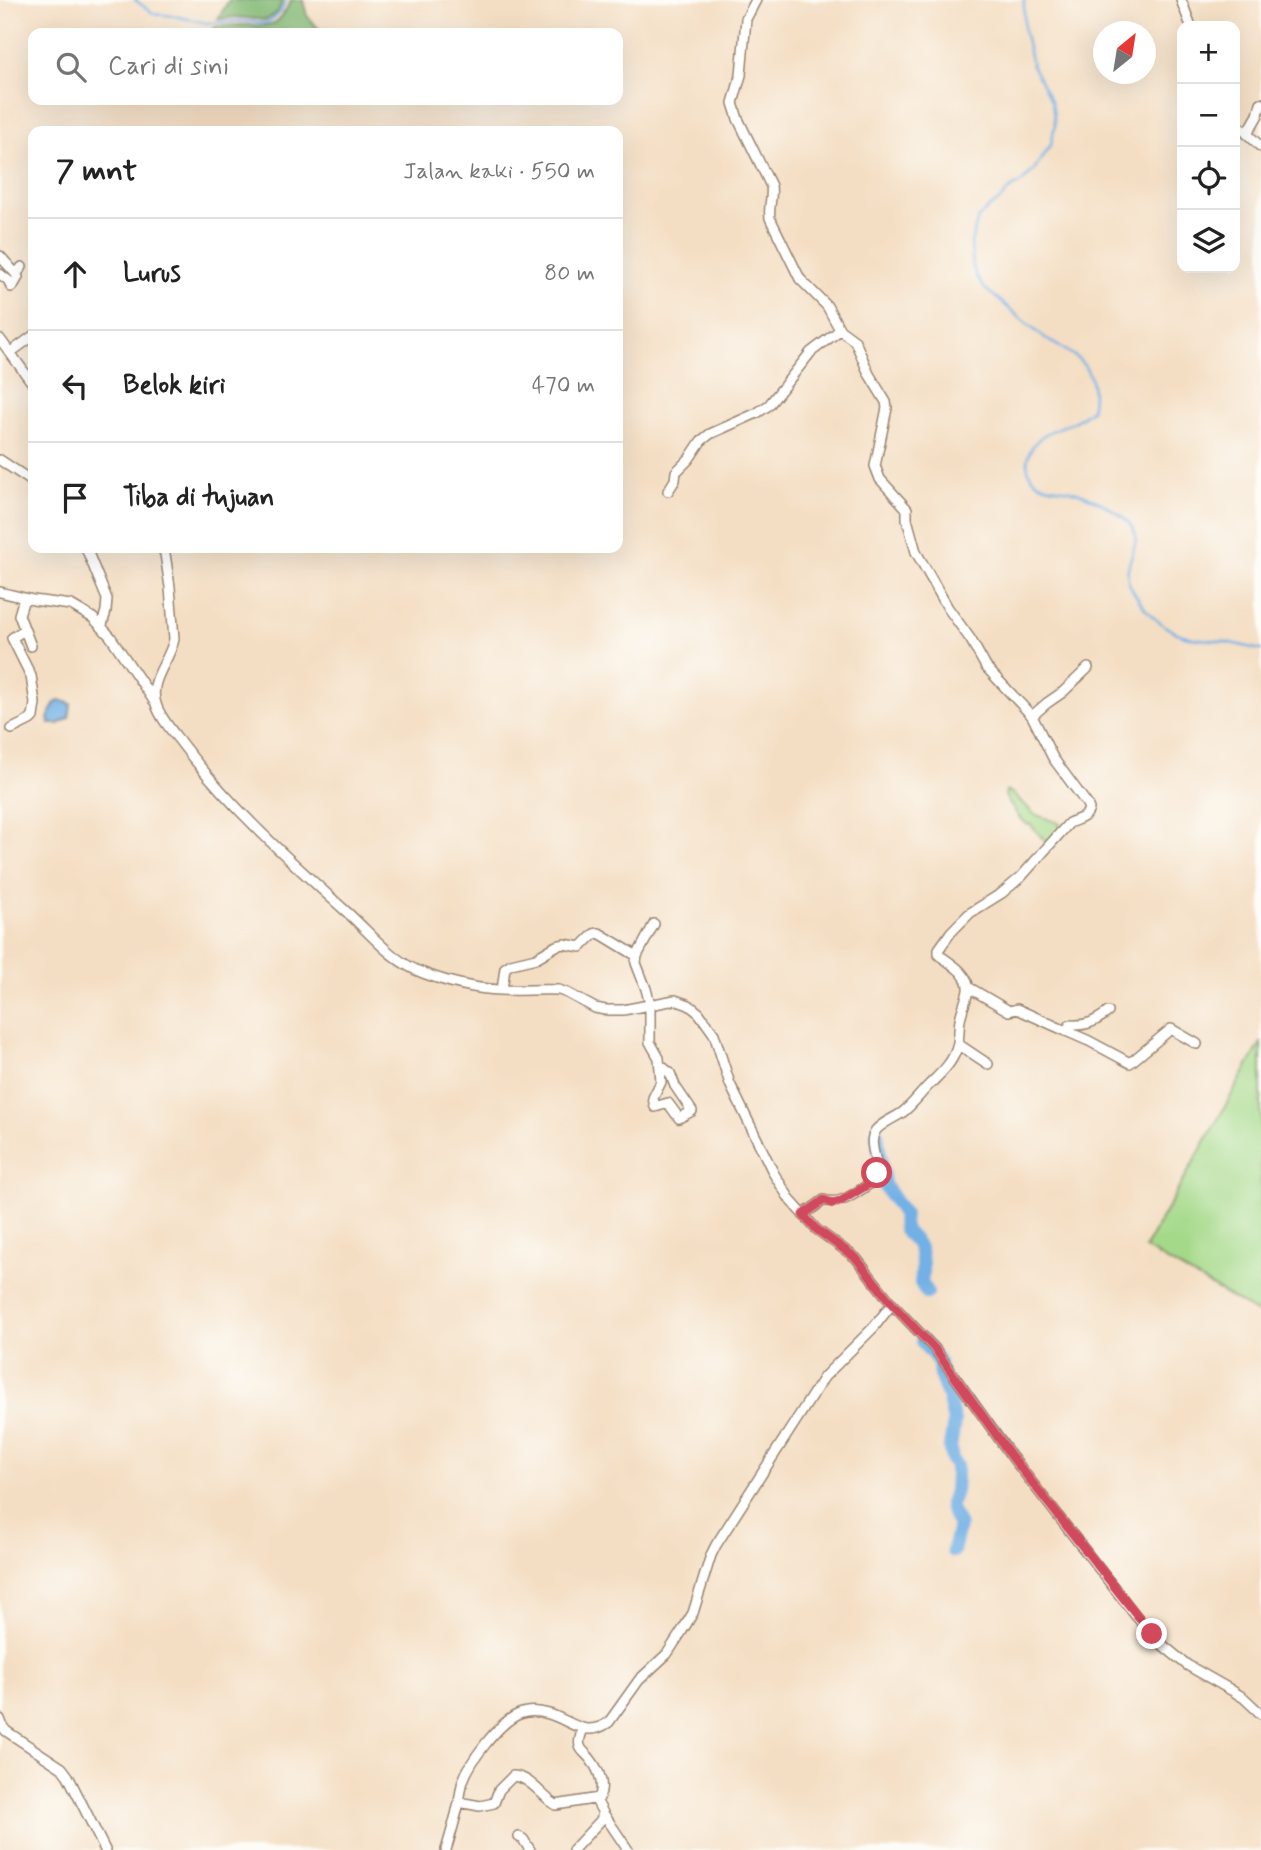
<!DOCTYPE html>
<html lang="id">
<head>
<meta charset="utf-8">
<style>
  :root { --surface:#fff; --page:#f2f2f2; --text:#222; --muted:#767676; --line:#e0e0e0 }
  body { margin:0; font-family:Mynerve,sans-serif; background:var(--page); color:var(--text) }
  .controls { position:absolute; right:21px; top:21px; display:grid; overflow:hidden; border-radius:14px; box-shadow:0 7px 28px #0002 }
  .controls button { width:63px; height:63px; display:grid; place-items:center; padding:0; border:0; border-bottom:2px solid var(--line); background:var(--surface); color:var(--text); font:35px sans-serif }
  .compass { position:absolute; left:1093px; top:21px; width:63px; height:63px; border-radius:50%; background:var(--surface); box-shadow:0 7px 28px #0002; rotate:30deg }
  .stop { position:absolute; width:21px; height:21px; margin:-16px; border:5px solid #d1495b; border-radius:50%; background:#fff }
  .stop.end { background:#d1495b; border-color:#fff; box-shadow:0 2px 7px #0008 }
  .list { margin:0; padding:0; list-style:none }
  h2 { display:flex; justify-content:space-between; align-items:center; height:91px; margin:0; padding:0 28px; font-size:30px }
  h2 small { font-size:23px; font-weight:400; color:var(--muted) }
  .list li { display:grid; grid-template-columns:46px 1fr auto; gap:21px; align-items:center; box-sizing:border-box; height:112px; padding:0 28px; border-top:2px solid var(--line) }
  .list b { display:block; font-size:26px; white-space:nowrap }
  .list em { font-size:23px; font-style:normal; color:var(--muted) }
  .icon { flex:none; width:38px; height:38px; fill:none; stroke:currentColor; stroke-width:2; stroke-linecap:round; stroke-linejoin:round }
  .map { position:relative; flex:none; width:1261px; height:1850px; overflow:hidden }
  .search { position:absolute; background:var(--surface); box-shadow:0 7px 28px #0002; left:28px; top:28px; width:595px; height:77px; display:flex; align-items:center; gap:18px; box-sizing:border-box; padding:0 24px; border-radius:14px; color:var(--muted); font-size:26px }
  .panel { position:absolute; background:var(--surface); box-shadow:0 7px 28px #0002; left:28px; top:126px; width:595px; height:427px; border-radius:14px }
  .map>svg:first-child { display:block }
  .green { fill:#a4d989; stroke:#708254; stroke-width:2 }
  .forest { fill:#83b975; stroke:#5f724a; stroke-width:2 }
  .water { fill:#72b0e5; stroke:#566d82; stroke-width:2 }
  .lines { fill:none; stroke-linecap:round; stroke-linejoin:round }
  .stream { stroke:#72b0e5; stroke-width:2.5 }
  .river { stroke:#72b0e5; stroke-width:14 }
  .minor-casing { stroke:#988470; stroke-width:12 }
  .minor { stroke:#fff; stroke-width:9 }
  .route { stroke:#d1495b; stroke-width:9 }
</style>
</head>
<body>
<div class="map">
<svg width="1261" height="1850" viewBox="0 0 1261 1850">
  <rect width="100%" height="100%" fill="#fdfcf7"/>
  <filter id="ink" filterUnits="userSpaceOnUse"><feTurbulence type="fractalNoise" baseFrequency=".0143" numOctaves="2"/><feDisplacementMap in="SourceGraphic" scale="14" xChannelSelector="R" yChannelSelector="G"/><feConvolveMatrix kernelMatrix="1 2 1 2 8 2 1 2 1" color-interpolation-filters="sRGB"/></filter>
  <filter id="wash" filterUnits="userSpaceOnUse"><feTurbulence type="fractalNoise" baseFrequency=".00686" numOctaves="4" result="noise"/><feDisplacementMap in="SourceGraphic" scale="28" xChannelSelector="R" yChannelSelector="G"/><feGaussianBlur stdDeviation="1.57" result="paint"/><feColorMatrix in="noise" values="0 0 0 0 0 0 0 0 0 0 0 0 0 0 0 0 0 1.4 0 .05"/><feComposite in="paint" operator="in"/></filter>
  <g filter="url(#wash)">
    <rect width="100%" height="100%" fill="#f4dec3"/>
    <path class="green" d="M 1006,791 L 1012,793 L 1034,814 L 1059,823 L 1062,830 L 1047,843 L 1030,824 L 1028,825 L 1019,817 L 1005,796 Z
      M 1261,1043 L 1261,1315 L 1145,1248 Z"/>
    <path class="forest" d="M 229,0 L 283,0 L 278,12 L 266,20 L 237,17 L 218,19 Z
      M 291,0 L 303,0 L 307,16 L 321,31 L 321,33 L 211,33 L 215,27 C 224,26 233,25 243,25 C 271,26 278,29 291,0 Z"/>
    <path class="water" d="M 60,700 L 71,704 L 69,718 L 58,724 L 50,724 L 48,719 L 54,704 Z"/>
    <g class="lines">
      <path class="stream" d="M 135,0 L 154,14 L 174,16 L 207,23 L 240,21 L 267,23 L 281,12 L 286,0
        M 1024,0 L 1024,30 L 1032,65 L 1052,103 L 1055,125 L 1051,144 L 1033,171 L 1022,182 L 1010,189 L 1000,200 L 989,208 L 978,218 L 971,243 L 973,268 L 977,278 L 985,289 C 1006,304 1024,323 1045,338 C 1057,346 1073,352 1082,363 C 1093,375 1095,394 1091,410 C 1084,415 1077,421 1069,424 C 1059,428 1048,431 1040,438 C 1028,449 1021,467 1035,480 C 1045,489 1058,487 1070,490 C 1086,494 1120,511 1130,524 C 1143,539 1130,553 1128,569 C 1126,578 1130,587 1135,594 C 1147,615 1168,633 1193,638 C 1201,640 1211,639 1219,641 C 1233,643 1247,647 1261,650"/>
      <path class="river" d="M 877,1134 L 884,1185 L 904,1215 C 901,1234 908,1231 917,1244 C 923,1253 923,1273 921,1283 L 927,1293
        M 922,1341 L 939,1362 L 940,1375 L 948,1395 L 954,1422 L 950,1448 L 952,1460 L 956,1466 L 956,1475 L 955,1491 L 950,1507 L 959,1526 L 953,1551"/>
    </g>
  </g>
  <g filter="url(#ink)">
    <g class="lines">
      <defs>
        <path id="minor" d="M 756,0 L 746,19 L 741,75 L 733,103 L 738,119 L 771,186 C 773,197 768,207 770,218 L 800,279 L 827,306 L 840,330 L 855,341 L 869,374 L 886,402 L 887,408 L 875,466 L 880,479 L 907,509 L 907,519 L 916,552 L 948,608 L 971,640 L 986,667 L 1032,716 L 1053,758 L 1087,804 L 1089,809 C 1086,819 1077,819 1069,823 L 1021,877 L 1002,893 L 970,913 L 951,932 L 939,949 L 939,955 C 950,963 970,974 968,990 C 967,998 963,1007 961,1015 C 958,1026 960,1037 957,1047 C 953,1063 940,1074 929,1085 C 920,1094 913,1104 903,1112 C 895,1118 883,1122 876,1130 C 865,1145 883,1164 874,1181 C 859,1190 841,1207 824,1200 L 803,1215
          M 1181,0 L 1191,26
          M 1235,122 L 1261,147
          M 1247,134 L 1258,115 L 1261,103
          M 0,256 L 16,274 L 22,267
          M 0,274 L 9,281 L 11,287 L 13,286 L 18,277 L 16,274
          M 0,339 L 33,384
          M 11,352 L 33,336
          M 0,460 L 33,482
          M 668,491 L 675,480 L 676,472 L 689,459 L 701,441 L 710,434 L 757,413 L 769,405 L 811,352 L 840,330
          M 86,548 L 107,599 L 106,611 L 102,625
          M 162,548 L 165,554 L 170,587 L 174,639 C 170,661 148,680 156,704 C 160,718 173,732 182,744 C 230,807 290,861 349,914 C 372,935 393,962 423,973 C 447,982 475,989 501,990 C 520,991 540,989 559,990 L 567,993 L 595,1008 L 605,1010 L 623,1010 L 675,1000 L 689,1005 L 699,1013 L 714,1034 L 730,1084 L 774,1174 L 791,1201 L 816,1229 L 856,1258 L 892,1304 L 935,1349 L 1012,1457 L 1136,1616 L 1159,1642 L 1187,1665 L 1231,1690 L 1244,1698 L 1261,1714
          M 0,592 L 33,600 L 71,605 L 93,618 L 110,636 L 154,701
          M 24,598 L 19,615 L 31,646
          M 1032,716 L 1047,703 L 1063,692 L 1088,668
          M 12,729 L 30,720 L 33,717 L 35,703 L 31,676 L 12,638 L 24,630
          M 654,924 L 637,956 L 636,963 L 646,989 L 650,1004 L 650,1042 L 659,1058 L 661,1082 L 653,1098 L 655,1107 L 668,1103 L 679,1118 L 692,1111 L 675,1086 L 670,1073 L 660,1065
          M 968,987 L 1009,1011 L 1017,1009 L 1066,1031
          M 502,990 L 505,968 L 511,964 L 536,958 L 556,946 L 564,944 L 581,947 L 594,934 L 599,933 L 604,936 L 637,956
          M 1108,1012 C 1095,1022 1086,1026 1070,1025 L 1066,1031 L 1089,1041 L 1130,1063 L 1171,1029 L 1197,1044
          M 958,1044 L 988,1064
          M 0,1719 L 3,1727 L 6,1731 L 62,1768 L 68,1776 L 105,1850
          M 459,1802 L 480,1806 L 494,1803 L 499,1790 L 513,1776 C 531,1777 541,1796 556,1805 L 599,1798 C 605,1785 599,1770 591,1760 C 588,1755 581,1751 580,1746 C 578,1741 581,1734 583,1729
          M 603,1813 L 628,1850
          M 519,1837 L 523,1839 L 530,1850
          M 446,1850 C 451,1834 455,1819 459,1803 C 460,1796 461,1788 463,1781 C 470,1761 498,1724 517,1715 C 527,1710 539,1711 549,1714 C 572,1721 585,1739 609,1722 L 639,1680 L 667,1654 L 682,1631 L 693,1613 L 711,1555 L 716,1545 L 824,1377 L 874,1327 L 892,1304
          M 573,1850 L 601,1820 L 603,1813 L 596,1800"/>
      </defs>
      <use href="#minor" class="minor-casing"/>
      <use href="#minor" class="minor"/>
    </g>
  </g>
  <g class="lines" filter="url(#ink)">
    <path class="route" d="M 877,1173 L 874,1181 L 841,1201 L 832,1203 L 824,1200 L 803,1215 L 816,1229 L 856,1258 L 892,1304 L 935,1349 L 1012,1457 L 1152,1634"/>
  </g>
</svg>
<div class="controls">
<button>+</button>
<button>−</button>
<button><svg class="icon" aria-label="locate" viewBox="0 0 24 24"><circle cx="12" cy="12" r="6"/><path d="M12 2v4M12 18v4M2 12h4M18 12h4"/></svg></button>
<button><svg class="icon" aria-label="layers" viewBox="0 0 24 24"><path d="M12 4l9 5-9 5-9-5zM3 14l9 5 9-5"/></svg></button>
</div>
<svg class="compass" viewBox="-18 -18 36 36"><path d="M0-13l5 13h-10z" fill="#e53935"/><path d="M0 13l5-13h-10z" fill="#767676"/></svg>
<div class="stop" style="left:877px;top:1173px"></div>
<div class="stop end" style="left:1152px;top:1634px"></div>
<div class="search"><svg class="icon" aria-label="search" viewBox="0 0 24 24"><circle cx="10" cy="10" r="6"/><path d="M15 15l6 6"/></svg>Cari di sini</div>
<section class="panel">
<h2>7 mnt<small>Jalan kaki · 550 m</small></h2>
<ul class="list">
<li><svg class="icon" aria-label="ahead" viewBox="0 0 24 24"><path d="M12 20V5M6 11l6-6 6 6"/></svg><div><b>Lurus</b></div><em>80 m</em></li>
<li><svg class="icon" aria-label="left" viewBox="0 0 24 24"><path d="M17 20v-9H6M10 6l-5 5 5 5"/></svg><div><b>Belok kiri</b></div><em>470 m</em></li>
<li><svg class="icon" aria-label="arrive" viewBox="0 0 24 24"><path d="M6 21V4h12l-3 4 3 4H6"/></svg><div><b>Tiba di tujuan</b></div></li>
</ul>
</section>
</div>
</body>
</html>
